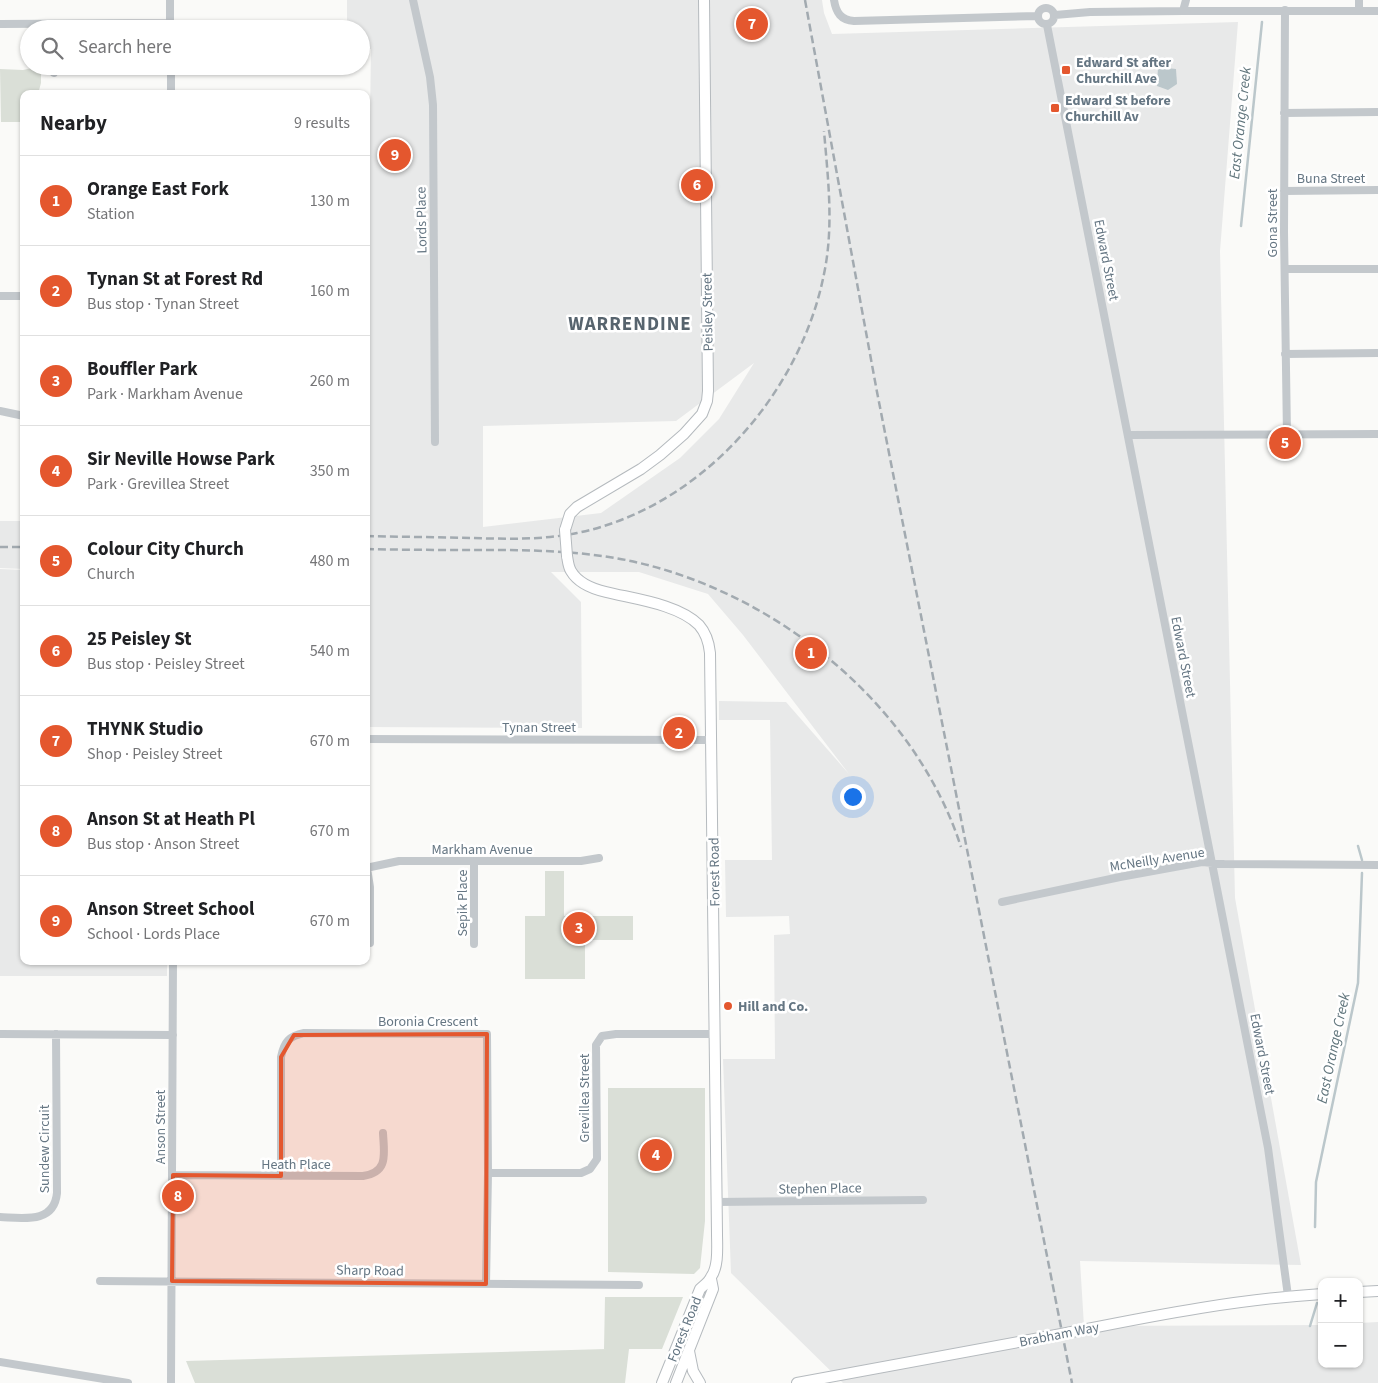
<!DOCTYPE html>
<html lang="en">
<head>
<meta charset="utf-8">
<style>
  :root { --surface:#fff; --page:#f2f2f2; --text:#202124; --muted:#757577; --line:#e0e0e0; --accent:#e4572e }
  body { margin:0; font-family:"Source Sans 3",sans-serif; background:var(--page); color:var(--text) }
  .controls { position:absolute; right:15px; bottom:15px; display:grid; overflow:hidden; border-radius:10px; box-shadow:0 1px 4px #0004 }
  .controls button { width:45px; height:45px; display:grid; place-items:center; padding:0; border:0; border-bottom:1px solid var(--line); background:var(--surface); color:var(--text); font:25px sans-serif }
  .you { position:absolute; left:852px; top:796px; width:18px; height:18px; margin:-12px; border:4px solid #fff; border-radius:50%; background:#1a73e8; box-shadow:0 0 0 8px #1a73e833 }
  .badge { display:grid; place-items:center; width:32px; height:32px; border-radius:50%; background:var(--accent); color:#fff; font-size:16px; font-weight:700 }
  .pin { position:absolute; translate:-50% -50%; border:2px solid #fff; box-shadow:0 1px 5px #0006 }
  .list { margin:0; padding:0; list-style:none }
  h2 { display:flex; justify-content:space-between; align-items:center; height:65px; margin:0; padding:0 20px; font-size:21px }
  h2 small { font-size:16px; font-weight:400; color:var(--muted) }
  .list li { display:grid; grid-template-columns:32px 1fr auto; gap:15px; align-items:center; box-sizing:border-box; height:90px; padding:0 20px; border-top:1px solid var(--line) }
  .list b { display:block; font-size:19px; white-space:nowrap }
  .list p { margin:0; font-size:16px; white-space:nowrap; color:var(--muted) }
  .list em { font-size:16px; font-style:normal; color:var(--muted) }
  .icon { flex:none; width:28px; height:28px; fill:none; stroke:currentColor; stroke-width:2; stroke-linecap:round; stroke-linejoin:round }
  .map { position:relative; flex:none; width:1378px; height:1383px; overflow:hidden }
  .search { position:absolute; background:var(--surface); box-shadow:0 1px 4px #0004; left:20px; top:20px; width:350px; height:55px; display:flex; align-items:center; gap:12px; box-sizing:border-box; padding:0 18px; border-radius:28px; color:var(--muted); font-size:19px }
  .panel { position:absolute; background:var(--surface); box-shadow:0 1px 4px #0004; left:20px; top:90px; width:350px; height:875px; border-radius:10px }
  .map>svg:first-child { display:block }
  .built { fill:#e8e9e9; fill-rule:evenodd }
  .green { fill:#dadfd7 }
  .water { fill:#bbc7cb }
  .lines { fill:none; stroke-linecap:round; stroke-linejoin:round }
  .stream { stroke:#bbc7cb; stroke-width:2.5 }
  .major-casing { stroke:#b5babe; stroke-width:12 }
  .minor { stroke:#c3c8cc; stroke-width:8 }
  .major { stroke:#fff; stroke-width:10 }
  .rail { stroke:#a2aab0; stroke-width:2.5; stroke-dasharray:8 4; stroke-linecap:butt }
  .major-bridge-casing { stroke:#b5babe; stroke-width:12; stroke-linecap:butt }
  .major-bridge { stroke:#fff; stroke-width:10 }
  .marked { fill:#e4572e; fill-opacity:0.2; stroke:#e4572e; stroke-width:4; stroke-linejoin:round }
  .poi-dot { fill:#e4572e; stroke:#fff; stroke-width:2 }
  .labels { text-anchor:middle; stroke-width:5; stroke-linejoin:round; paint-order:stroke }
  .poi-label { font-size:14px; font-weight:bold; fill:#657683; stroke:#fff; text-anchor:start }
  .street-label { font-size:14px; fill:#657683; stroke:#fff }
  .water-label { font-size:15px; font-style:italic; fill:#60757c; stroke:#fff }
  .district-label { font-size:19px; font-weight:bold; letter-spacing:1px; fill:#57646e; stroke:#fff }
</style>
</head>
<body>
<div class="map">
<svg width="1378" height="1383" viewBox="0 0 1378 1383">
  <rect width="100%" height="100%" fill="#fafaf8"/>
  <path class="built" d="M 347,0 L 822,0 L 824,13 L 832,34 L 1238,22 L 1220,251 L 1235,898 L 1301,1265 L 1080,1261 L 1084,1326 L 1322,1325 L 1322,1364 L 1359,1364 L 1359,1323 L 1378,1322 L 1378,1383 L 843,1383 L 731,1273 L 723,1059 L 775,1059 L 774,935 L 790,934 L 789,916 L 726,917 L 725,860 L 772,860 L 770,720 L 719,720 L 719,701 L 786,702 L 849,774 L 743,635 L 708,594 L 639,572 L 551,572 L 581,602 L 582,728 L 366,727 L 366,118 L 370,117 L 371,49 L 361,49 L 361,29 L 347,29 ZM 754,363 L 719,419 L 680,458 L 601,513 L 483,527 L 483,426 L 676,421 Z
    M 0,521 L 24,521 L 24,569 L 0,568 Z
    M 0,569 L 24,570 L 24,961 L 167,961 L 167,976 L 0,976 Z"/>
  <path class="green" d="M 41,66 L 45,66 L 41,70 L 41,83 L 38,94 L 24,94 L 24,122 L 1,122 L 0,69 L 23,70 Z
    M 545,871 L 564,871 L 564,916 L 633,916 L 633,940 L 585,940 L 585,979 L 525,979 L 525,916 L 545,916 Z
    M 608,1088 L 705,1088 L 705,1221 L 700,1268 L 694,1274 L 608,1272 Z
    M 605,1297 L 683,1297 L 662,1349 L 629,1349 L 625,1383 L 195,1383 L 186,1361 L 607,1349 L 604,1349 Z"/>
  <path class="water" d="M 1158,67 L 1176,69 L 1177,84 L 1168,90 L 1157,86 Z"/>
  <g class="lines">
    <path class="stream" d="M 1241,226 L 1262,22
      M 1358,846 L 1362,860
      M 1315,1227 L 1316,1182 L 1358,983 L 1362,873
      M 1310,1326 L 1317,1303"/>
    <defs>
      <path id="major" d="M 565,530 L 570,514 L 577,507 L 641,469 L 660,455 L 684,434 L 702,414 L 707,401 L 708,391 L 704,0
        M 567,556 C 568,561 568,566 571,571 C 578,583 593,589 606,592 C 634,599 678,604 699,625 C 706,633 709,643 710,653 L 717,1233 C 717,1246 719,1266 711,1277 C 709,1282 704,1285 700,1289 L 662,1383
        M 1359,1292 L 1378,1291
        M 1082,1330 C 1162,1314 1241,1299 1322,1294
        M 689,1351 L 693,1371 L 700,1383
        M 676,1383 L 713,1289 L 711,1279
        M 797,1383 L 1056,1335"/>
    </defs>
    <use href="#major" class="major-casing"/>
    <path class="minor" d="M 170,0 L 170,29
      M 413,0 L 430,77 L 433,105 L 435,442
      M 834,0 C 836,13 841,20 854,21 L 1038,16
      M 1359,0 L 1359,10
      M1038 16a8 8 0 1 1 16 0a8 8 0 1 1-16 0Z
      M 1285,10 L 1284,232 L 1287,436
      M 1183,11 L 1186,0
      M 1055,15 L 1090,12 L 1183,11 L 1378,11
      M 0,24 L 170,23
      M 1047,25 L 1268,1148 L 1288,1296
      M 171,66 L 171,94
      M 54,73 L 56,66
      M 1284,113 L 1378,112
      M 1284,191 L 1378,190
      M 1285,269 L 1378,269
      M 0,296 L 24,296
      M 1285,354 L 1378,353
      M 0,411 L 24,416
      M 1128,435 L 1378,434
      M 366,739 L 712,740
      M 474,862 L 474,944
      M 366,868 L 399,861 L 581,861 L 599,858
      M 367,868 L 370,887 L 370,943
      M 1002,902 L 1120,877 L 1202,862 L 1224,864 L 1378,865
      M 0,1034 L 173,1035
      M 488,1173 L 581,1173 L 590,1169 L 597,1159 L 596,1045 L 602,1036 L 616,1034 L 715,1034
      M 173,1175 L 363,1176 C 389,1172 384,1154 383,1133
      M 281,1176 L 281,1057 C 284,1042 289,1036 304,1033 L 487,1034 L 488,1173 L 486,1284
      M 717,1202 L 923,1200
      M 0,1217 C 23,1218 54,1224 57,1193 L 56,1034
      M 100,1281 L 639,1285
      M 0,1362 L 128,1383
      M 171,1383 L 173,961"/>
    <use href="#major" class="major"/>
    <path class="rail" d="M 805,0 L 877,392 L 1072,1383
      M 366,536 C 401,537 437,537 472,538 C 507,539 543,540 577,533 C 700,508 800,395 824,274 C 834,226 828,179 824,131
      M 0,547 L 24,547
      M 366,549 C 406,550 447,550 487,550 C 533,550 580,551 626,560 C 773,590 914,702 961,847"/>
    <defs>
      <path id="major-bridge" d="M 565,530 L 567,556
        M 1056,1335 L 1082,1330"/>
    </defs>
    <use href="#major-bridge" class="major-bridge-casing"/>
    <use href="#major-bridge" class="major-bridge"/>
  </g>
  <path class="marked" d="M 487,1034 L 486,1284 L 172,1281 L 173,1175 L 281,1176 L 281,1057 L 294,1035 Z"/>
  <g class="poi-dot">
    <rect x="1061" y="65" width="10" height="10" rx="2.5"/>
    <rect x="1050" y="103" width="10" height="10" rx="2.5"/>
    <circle cx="728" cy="1006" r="5"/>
  </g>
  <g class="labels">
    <g class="poi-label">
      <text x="1076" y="67">Edward St after<tspan x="1076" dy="16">Churchill Ave</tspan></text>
      <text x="1065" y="105">Edward St before<tspan x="1065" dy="16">Churchill Av</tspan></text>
      <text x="738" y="1011">Hill and Co.</text>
    </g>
    <g class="street-label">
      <text x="1331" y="183">Buna Street</text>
      <text transform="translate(421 220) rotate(-91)" y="5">Lords Place</text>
      <text transform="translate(1272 223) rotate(-90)" y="5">Gona Street</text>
      <text transform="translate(1107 260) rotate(79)" y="5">Edward Street</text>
      <text transform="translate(707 312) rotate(-91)" y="5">Peisley Street</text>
      <text transform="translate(1184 657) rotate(79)" y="5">Edward Street</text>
      <text x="539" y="732">Tynan Street</text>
      <text x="482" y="854">Markham Avenue</text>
      <text transform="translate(1157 859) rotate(-9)" y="5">McNeilly Avenue</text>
      <text transform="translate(714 872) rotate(-91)" y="5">Forest Road</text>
      <text transform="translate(462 903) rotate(-90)" y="5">Sepik Place</text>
      <text x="428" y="1026">Boronia Crescent</text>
      <text transform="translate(1263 1054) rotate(79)" y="5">Edward Street</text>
      <text transform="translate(584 1098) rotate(-90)" y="5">Grevillea Street</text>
      <text transform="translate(160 1127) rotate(-90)" y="5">Anson Street</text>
      <text transform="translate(44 1149) rotate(-90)" y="5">Sundew Circuit</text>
      <text x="296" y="1169">Heath Place</text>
      <text transform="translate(820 1188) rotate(-1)" y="5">Stephen Place</text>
      <text transform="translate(370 1270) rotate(1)" y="5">Sharp Road</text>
      <text transform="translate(684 1329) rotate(-68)" y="5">Forest Road</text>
      <text transform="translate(1059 1334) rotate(-11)" y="5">Brabham Way</text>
    </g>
    <g class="water-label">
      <text transform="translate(1240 123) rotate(-84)" y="5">East Orange Creek</text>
      <text transform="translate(1333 1048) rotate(-78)" y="5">East Orange Creek</text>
    </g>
    <g class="district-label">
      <text x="630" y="330">WARRENDINE</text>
    </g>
  </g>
</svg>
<div class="controls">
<button>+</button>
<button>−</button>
</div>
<div class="you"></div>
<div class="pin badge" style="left:811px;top:653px">1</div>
<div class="pin badge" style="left:679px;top:733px">2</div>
<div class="pin badge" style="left:579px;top:928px">3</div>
<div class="pin badge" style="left:656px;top:1155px">4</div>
<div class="pin badge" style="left:1285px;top:443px">5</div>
<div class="pin badge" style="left:697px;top:185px">6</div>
<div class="pin badge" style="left:752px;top:24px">7</div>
<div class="pin badge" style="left:178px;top:1196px">8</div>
<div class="pin badge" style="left:395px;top:155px">9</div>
<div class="search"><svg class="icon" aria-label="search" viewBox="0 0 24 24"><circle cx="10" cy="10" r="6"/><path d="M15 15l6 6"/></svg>Search here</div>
<section class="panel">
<h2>Nearby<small>9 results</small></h2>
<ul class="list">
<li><span class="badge">1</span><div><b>Orange East Fork</b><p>Station</p></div><em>130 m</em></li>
<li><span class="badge">2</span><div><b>Tynan St at Forest Rd</b><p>Bus stop · Tynan Street</p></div><em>160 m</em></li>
<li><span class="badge">3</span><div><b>Bouffler Park</b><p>Park · Markham Avenue</p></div><em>260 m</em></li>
<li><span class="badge">4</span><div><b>Sir Neville Howse Park</b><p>Park · Grevillea Street</p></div><em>350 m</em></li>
<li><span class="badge">5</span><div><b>Colour City Church</b><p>Church</p></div><em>480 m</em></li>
<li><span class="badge">6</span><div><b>25 Peisley St</b><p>Bus stop · Peisley Street</p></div><em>540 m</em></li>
<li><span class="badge">7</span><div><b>THYNK Studio</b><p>Shop · Peisley Street</p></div><em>670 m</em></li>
<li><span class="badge">8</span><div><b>Anson St at Heath Pl</b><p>Bus stop · Anson Street</p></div><em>670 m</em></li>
<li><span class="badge">9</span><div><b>Anson Street School</b><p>School · Lords Place</p></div><em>670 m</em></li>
</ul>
</section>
</div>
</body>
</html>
